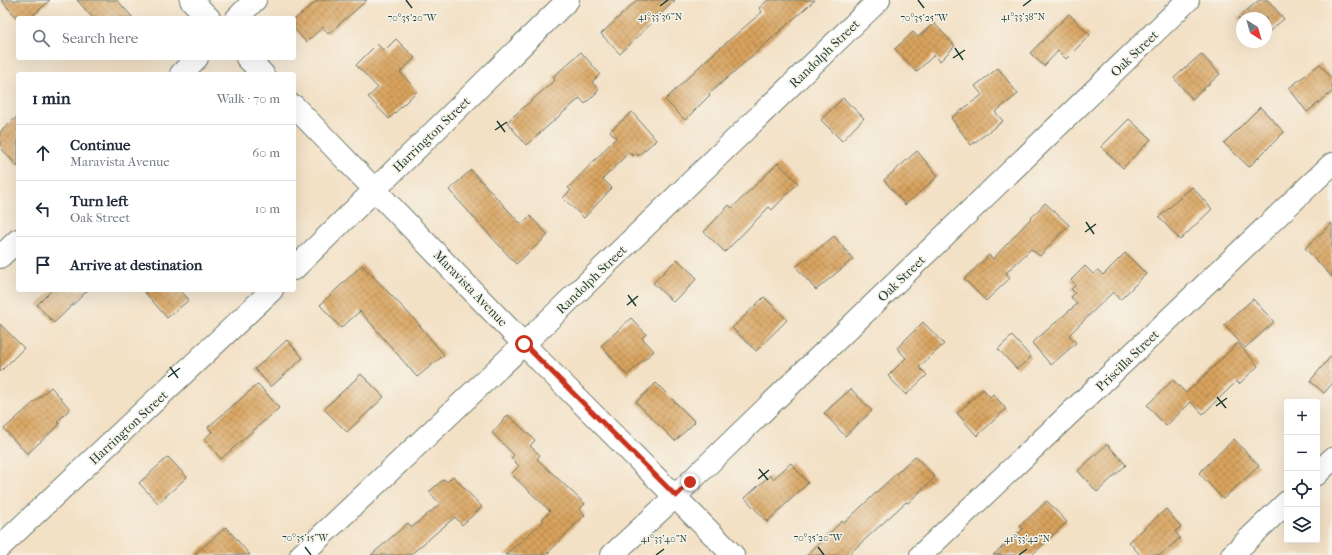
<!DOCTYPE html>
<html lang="en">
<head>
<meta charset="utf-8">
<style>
  :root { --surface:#fff; --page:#f6f6f7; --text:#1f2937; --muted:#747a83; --line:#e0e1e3 }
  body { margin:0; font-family:"IM FELL French Canon",serif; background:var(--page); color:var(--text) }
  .controls { position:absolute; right:12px; bottom:12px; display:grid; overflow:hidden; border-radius:4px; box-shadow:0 4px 16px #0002 }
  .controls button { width:36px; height:36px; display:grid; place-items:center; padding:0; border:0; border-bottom:1px solid var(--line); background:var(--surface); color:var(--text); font:20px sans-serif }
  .compass { position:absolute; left:1236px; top:12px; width:36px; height:36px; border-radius:50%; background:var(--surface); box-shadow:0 4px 16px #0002; rotate:143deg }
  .stop { position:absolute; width:12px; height:12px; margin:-9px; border:3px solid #c8321e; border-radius:50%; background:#fff }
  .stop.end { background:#c8321e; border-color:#fff; box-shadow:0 1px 4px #0008 }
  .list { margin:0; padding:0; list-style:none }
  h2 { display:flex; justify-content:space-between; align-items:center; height:52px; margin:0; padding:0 16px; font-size:17px }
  h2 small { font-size:13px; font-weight:400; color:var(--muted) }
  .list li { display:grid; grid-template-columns:26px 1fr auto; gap:12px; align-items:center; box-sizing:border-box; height:56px; padding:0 16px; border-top:1px solid var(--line) }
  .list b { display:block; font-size:15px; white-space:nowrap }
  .list p { margin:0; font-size:13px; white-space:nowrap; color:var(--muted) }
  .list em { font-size:13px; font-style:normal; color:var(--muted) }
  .icon { flex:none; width:22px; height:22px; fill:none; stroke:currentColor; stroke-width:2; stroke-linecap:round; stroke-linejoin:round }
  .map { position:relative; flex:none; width:1332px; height:555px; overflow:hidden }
  .search { position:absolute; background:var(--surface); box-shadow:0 4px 16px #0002; left:16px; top:16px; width:280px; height:44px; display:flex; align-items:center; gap:10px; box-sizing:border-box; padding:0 14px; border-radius:4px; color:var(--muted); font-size:15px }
  .panel { position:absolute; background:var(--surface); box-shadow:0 4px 16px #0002; left:16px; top:72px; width:280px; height:220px; border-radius:4px }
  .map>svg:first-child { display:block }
  .building { fill:url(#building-cross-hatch) }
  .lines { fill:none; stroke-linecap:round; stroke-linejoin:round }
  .minor-casing { stroke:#697667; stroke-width:24 }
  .tertiary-casing { stroke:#697667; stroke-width:24 }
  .secondary-casing { stroke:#697667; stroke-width:24 }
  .minor { stroke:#fff; stroke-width:22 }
  .tertiary { stroke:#fff; stroke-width:22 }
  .secondary { stroke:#fff; stroke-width:22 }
  .route { stroke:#c8321e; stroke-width:5 }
  .ticks { fill:none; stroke:#1f3d34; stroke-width:1.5 }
  .labels { text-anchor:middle; stroke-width:3; stroke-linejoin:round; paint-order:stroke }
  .street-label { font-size:13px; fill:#1f3d34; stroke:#f7f3e8 }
  .ticks-label { font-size:10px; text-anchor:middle; fill:#1f3d34; stroke:#f7f3e8; stroke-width:3; stroke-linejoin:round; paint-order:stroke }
</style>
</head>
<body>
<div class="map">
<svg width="1332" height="555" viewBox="0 0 1332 555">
  <defs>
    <pattern id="building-cross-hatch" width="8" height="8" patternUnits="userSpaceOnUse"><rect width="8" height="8" fill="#d9a35d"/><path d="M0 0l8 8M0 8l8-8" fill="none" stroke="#af864e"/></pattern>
  </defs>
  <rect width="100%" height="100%" fill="#f7f3e8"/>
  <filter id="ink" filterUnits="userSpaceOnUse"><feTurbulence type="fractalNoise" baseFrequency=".025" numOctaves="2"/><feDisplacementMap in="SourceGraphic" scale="8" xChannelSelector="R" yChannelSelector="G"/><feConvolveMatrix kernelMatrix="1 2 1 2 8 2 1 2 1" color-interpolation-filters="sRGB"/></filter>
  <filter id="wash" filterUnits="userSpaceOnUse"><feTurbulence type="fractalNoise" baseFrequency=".012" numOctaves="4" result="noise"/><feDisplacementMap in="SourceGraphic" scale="16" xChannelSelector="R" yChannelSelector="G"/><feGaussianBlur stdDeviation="0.9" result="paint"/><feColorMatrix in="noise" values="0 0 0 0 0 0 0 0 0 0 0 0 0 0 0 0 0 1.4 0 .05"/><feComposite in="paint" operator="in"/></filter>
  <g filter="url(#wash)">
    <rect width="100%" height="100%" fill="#f3e1c6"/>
    <g id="blocks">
      <path class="building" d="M 1,0 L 50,0 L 30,18 L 17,18 Z
        M 77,0 L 117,0 L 133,18 L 93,18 Z
        M 318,0 L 367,0 L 328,34 L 323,27 L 306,42 L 294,28 L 294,20 Z
        M 637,0 L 675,0 L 620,54 L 601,34 Z
        M 768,0 L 815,0 L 709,94 L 710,95 L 685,120 L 665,100 L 705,61 L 762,12 L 759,8 Z
        M 1259,0 L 1268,0 L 1284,19 L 1266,34 L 1266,18 L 1242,18 L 1242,22 L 1238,18 Z
        M 1069,14 L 1090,35 L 1066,59 L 1058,51 L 1044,66 L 1030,53 Z
        M 934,23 L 955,46 L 940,61 L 934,55 L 916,72 L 895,49 L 913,32 L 918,37 Z
        M 396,39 L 415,58 L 400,72 L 417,91 L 389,119 L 368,97 L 378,88 L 356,65 L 377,44 L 384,51 Z
        M 581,52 L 600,74 L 592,82 L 599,90 L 585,104 L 580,98 L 526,145 L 507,122 L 555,80 L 553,77 Z
        M 1201,54 L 1220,74 L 1192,99 L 1174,78 Z
        M 1320,64 L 1332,79 L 1332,92 L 1307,112 L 1289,88 Z
        M 998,68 L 1018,94 L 995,112 L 1003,121 L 971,145 L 951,118 L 982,95 L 975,86 Z
        M 843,98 L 864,118 L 842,141 L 821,120 Z
        M 1260,107 L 1284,132 L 1249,167 L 1224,143 Z
        M 632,112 L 656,140 L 638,156 L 636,153 L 633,156 L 629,152 L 603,179 L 612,188 L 584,218 L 563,198 L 571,190 L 568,188 L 616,138 L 610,131 Z
        M 18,116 L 18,167 L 0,147 L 0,132 Z
        M 1129,119 L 1151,139 L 1123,168 L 1101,147 Z
        M 917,151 L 938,176 L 905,205 L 884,180 Z
        M 778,163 L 798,183 L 772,210 L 769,207 L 725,252 L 704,232 L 729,205 L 732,208 Z
        M 471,170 L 521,224 L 530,216 L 548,235 L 516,264 L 449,190 Z
        M 1192,187 L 1212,209 L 1180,240 L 1159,217 Z
        M 1045,203 L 1069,225 L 1040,256 L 1031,249 L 1006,273 L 1010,278 L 986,301 L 964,279 L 989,255 L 993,259 Z
        M 1332,223 L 1332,277 L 1305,248 Z
        M 834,236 L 853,259 L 816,290 L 796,267 Z
        M 1125,253 L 1146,274 L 1120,300 L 1113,292 L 1069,335 L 1076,343 L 1051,365 L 1032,343 L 1077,304 L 1071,297 L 1075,293 L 1071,289 L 1076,285 L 1071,280 L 1085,266 L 1093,274 L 1098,270 L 1103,275 Z
        M 677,259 L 697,278 L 681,296 L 680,295 L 673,302 L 653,283 Z
        M 362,265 L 416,321 L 444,355 L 417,377 L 360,311 L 341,328 L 320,305 Z
        M 52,290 L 88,290 L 54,323 L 37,305 Z
        M 143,290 L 180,290 L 189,300 L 167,318 Z
        M 764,297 L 787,320 L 756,351 L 732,328 Z
        M 1253,299 L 1274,322 L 1245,348 L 1224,325 Z
        M 631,318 L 646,334 L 642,338 L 654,351 L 627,375 L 601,346 Z
        M 923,322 L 944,344 L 919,367 L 927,375 L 906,395 L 888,376 L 906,358 L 897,348 Z
        M 0,324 L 24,348 L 0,372 Z
        M 1012,336 L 1031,357 L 1017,369 L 998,349 Z
        M 287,340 L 303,358 L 271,387 L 255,369 Z
        M 1238,343 L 1258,366 L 1239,384 L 1237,381 L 1203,414 L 1191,402 L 1166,426 L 1147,405 L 1173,380 L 1186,393 Z
        M 1332,355 L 1332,384 L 1324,393 L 1310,381 Z
        M 361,374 L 384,397 L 347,432 L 324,409 Z
        M 656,383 L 695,422 L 675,441 L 636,402 Z
        M 258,384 L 279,408 L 221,459 L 204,439 L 212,432 L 208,427 Z
        M 51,387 L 70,409 L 57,422 L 60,424 L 27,454 L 4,429 Z
        M 851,389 L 872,411 L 845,436 L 824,413 Z
        M 983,389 L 990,397 L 993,394 L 1006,409 L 977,436 L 957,413 Z
        M 508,415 L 535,440 L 530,446 L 540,455 L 537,459 L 585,504 L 580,509 L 585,515 L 546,555 L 505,555 L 544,521 L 542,519 L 550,511 L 511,474 L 519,466 L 511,458 L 514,455 L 492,433 Z
        M 1234,439 L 1259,466 L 1223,499 L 1199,473 Z
        M 1107,444 L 1126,465 L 1097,492 L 1078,471 Z
        M 915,456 L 935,477 L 908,503 L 906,502 L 848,555 L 807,555 L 842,521 L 844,523 Z
        M 168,457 L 187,477 L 158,503 L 139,483 Z
        M 791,463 L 808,483 L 767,522 L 745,498 L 770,475 L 773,479 Z
        M 453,476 L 482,507 L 462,525 L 455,517 L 410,555 L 371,555 L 408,523 L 412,527 L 440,504 L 429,492 L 444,479 L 447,482 Z
        M 1047,501 L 1067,522 L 1032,555 L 993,555 L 1023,529 L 1020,526 Z
        M 1166,509 L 1181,527 L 1175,531 L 1180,538 L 1160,555 L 1140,555 L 1129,542 Z
        M 226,527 L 250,555 L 194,555 Z"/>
    </g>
  </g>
  <g filter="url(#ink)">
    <use href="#blocks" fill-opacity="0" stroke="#697667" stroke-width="1"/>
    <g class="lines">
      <defs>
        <path id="minor" d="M 237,18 L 255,0
          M 181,74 L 197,58
          M 0,257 L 18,240
          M 294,269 L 568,0
          M 1317,474 L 1332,459
          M 0,547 L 272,290
          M 301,555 L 524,344
          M 612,555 L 665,506 L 1188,0
          M 921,555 L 1332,164
          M 1232,555 L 1287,502"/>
        <path id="tertiary" d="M 524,344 L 879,0"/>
        <path id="secondary" d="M 191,0 L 209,18
          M 247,58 L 263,74
          M 294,106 L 543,364 L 733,555"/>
      </defs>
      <use href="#minor" class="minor-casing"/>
      <use href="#tertiary" class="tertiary-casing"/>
      <use href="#secondary" class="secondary-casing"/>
      <use href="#minor" class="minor"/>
      <use href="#tertiary" class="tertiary"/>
      <use href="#secondary" class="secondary"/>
    </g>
  </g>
  <g class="lines" filter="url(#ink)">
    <path class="route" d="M 524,344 L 676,496 L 690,482"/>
  </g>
  <path class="ticks" d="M 406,0 L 412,8M 918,0 L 924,8M 660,6 L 668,0M 1023,6 L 1031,0M 955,48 L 963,60M 953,58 L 965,50M 497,121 L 505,132M 495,130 L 507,122M 1086,222 L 1094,234M 1085,232 L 1096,224M 628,295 L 636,306M 627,305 L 638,296M 170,367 L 178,378M 168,377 L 180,368M 1217,397 L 1226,408M 1216,406 L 1227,398M 759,469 L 768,480M 758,479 L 769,470M 305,547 L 311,555M 818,547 L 824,555M 656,555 L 664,549M 1019,555 L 1027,549"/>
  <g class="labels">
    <g class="street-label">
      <text transform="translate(824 53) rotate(-44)" y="5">Randolph Street</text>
      <text transform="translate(1134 53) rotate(-44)" y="5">Oak Street</text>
      <text transform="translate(431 134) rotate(-44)" y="5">Harrington Street</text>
      <text transform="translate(901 278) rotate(-44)" y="5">Oak Street</text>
      <text transform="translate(591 279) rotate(-44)" y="5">Randolph Street</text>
      <text transform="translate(471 288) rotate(46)" y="5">Maravista Avenue</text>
      <text transform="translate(1127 360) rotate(-44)" y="5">Priscilla Street</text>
      <text transform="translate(128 427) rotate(-43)" y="5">Harrington Street</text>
    </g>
  </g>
  <g class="ticks-label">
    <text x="660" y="20">41°33'36"N</text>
    <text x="1023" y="20">41°33'38"N</text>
    <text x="412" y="21">70°35'20"W</text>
    <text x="924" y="21">70°35'25"W</text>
    <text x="305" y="541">70°35'15"W</text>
    <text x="818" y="541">70°35'20"W</text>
    <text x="664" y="542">41°33'40"N</text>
    <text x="1027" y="542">41°33'42"N</text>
  </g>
</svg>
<div class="controls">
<button>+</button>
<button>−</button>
<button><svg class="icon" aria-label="locate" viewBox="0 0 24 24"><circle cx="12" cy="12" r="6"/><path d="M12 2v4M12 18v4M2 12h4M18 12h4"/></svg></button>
<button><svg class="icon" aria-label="layers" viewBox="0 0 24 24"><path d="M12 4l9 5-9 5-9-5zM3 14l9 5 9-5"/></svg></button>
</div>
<svg class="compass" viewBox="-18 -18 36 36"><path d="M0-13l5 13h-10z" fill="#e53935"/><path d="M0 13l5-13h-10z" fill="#747a83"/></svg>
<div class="stop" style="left:524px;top:344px"></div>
<div class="stop end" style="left:690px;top:482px"></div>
<div class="search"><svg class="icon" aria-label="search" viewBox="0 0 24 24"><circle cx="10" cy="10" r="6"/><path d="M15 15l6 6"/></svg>Search here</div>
<section class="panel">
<h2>1 min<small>Walk · 70 m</small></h2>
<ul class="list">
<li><svg class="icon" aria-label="ahead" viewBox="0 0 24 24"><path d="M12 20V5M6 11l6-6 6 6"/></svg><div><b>Continue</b><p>Maravista Avenue</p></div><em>60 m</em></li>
<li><svg class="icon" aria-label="left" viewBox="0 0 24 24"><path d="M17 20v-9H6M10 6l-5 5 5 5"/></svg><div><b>Turn left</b><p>Oak Street</p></div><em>10 m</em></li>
<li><svg class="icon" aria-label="arrive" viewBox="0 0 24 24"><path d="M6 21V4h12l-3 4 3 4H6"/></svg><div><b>Arrive at destination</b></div></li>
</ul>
</section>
</div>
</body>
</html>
